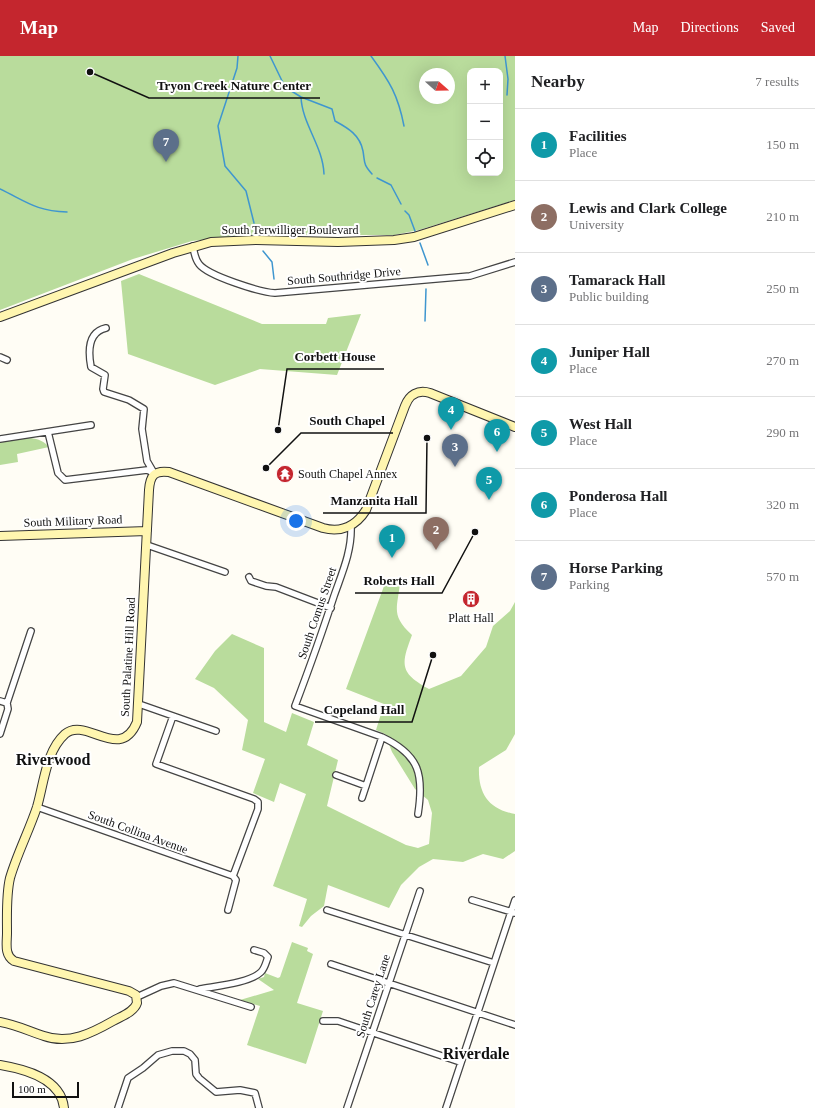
<!DOCTYPE html>
<html lang="en">
<head>
<meta charset="utf-8">
<style>
  :root { --surface:#fff; --page:#f6f6f6; --text:#202124; --muted:#757577; --line:#e0e0e0; --accent:#c4262e }
  body { margin:0; font-family:Georgia,serif; background:var(--page); color:var(--text) }
  .controls { position:absolute; right:12px; top:12px; display:grid; overflow:hidden; border-radius:8px; box-shadow:0 4px 16px #0002 }
  .controls button { width:36px; height:36px; display:grid; place-items:center; padding:0; border:0; border-bottom:1px solid var(--line); background:var(--surface); color:var(--text); font:20px sans-serif }
  .compass { position:absolute; left:419px; top:12px; width:36px; height:36px; border-radius:50%; background:var(--surface); box-shadow:0 4px 16px #0002; rotate:110deg }
  .scale { position:absolute; left:12px; bottom:10px; width:67px; box-sizing:border-box; padding-left:4px; border:2px solid #111; border-top:0; font-size:11px; line-height:14px; white-space:nowrap; color:#111; -webkit-text-stroke:3px #fff; paint-order:stroke }
  .you { position:absolute; left:296px; top:465px; width:14px; height:14px; margin:-10px; border:3px solid #fff; border-radius:50%; background:#1a73e8; box-shadow:0 0 0 6px #1a73e833 }
  .badge { display:grid; place-items:center; width:26px; height:26px; border-radius:50%; background:var(--accent); color:#fff; font-size:13px; font-weight:700 }
  .pin { position:absolute; translate:-50% -33px; filter:drop-shadow(0 1px 2px #0008) }
  .pin::after { content:''; position:absolute; top:21px; width:14px; height:12px; background:inherit; clip-path:polygon(0 0,100% 0,50% 100%) }
  .list { margin:0; padding:0; list-style:none }
  h2 { display:flex; justify-content:space-between; align-items:center; height:52px; margin:0; padding:0 16px; font-size:17px }
  h2 small { font-size:13px; font-weight:400; color:var(--muted) }
  .list li { display:grid; grid-template-columns:26px 1fr auto; gap:12px; align-items:center; box-sizing:border-box; height:72px; padding:0 16px; border-top:1px solid var(--line) }
  .list b { display:block; font-size:15px; white-space:nowrap }
  .list p { margin:0; font-size:13px; white-space:nowrap; color:var(--muted) }
  .list em { font-size:13px; font-style:normal; color:var(--muted) }
  .icon { flex:none; width:22px; height:22px; fill:none; stroke:currentColor; stroke-width:2; stroke-linecap:round; stroke-linejoin:round }
  .map { position:relative; flex:none; width:515px; height:1052px; overflow:hidden }
  header { display:flex; align-items:center; gap:24px; box-sizing:border-box; height:56px; padding:0 20px; background:var(--accent); color:#fff }
  header strong { font-size:19px }
  nav { display:flex; gap:22px; margin-inline-start:auto; font-size:14px }
  main { display:flex }
  aside { flex:1; background:var(--surface) }
  .map>svg:first-child { display:block }
  .forest { fill:#b9dc9c; fill-rule:evenodd }
  .lines { fill:none; stroke-linecap:round; stroke-linejoin:round }
  .stream { stroke:#3f96cf; stroke-width:1.5 }
  .street-casing { stroke:#444; stroke-width:8 }
  .secondary-casing { stroke:#333; stroke-width:10 }
  .street { stroke:#fff; stroke-width:5.5 }
  .secondary { stroke:#fff6b0; stroke-width:8 }
  .labels { text-anchor:middle; stroke-width:4; stroke-linejoin:round; paint-order:stroke }
  .street-label { font-size:12px; fill:#111; stroke:#fff }
  .poi-label { font-size:12px; fill:#111; stroke:#fff; text-anchor:start }
  .district-label { font-size:16px; font-weight:bold; fill:#111; stroke:#fff }
  .leader { fill:none; stroke:#111; stroke-width:1.5 }
  .callout-dot { fill:#111; stroke:#fff; stroke-width:1.5 }
  .callout-label { font-size:13px; text-anchor:middle; font-weight:bold; fill:#111; stroke:#fff; stroke-width:4; stroke-linejoin:round; paint-order:stroke }
</style>
</head>
<body>
<header>
<strong>Map</strong>
<nav><a>Map</a><a>Directions</a><a>Saved</a></nav>
</header>
<main>
<div class="map">
<svg width="515" height="1052" viewBox="0 0 515 1052">
  <rect width="100%" height="100%" fill="#fffdf5"/>
  <path class="forest" d="M 0,0 L 515,0 L 515,144 L 419,174 L 394,179 L 244,179 L 192,185 L 133,203 L 0,254 ZM 470,15 L 500,15 L 500,117 L 470,117 ZM 425,18 L 449,18 L 449,42 L 425,42 Z
    M 139,218 L 262,268 L 326,268 L 328,262 L 361,258 L 337,319 L 260,313 L 215,329 L 128,298 L 121,225 Z
    M 24,382 C 35,382 42,383 49,391 L 17,398 L 18,406 L 0,409 L 0,385 Z
    M 387,522 L 400,527 C 397,554 391,559 412,579 C 401,608 399,617 429,633 L 461,620 L 486,591 L 493,570 L 510,555 L 515,546 L 515,678 L 506,694 L 479,711 C 478,737 488,753 515,758 L 515,795 L 503,803 L 483,798 L 463,806 L 433,803 L 419,811 L 401,829 L 389,852 L 328,829 L 324,850 L 311,860 L 302,871 L 299,870 L 307,843 L 273,830 L 306,738 L 280,727 L 274,746 L 253,737 L 265,703 L 242,694 L 248,664 L 214,632 L 195,623 L 215,595 L 232,578 L 264,592 L 264,666 L 286,676 L 292,657 L 314,666 L 307,689 L 338,704 L 327,750 L 406,789 L 418,792 L 429,788 L 432,757 L 428,744 L 415,733 L 392,696 L 385,678 L 376,674 L 384,648 L 346,633 Z
    M 292,886 L 308,892 L 307,895 L 313,898 L 297,947 L 323,955 L 306,1008 L 247,989 L 260,950 L 240,944 L 274,934 L 258,923 L 264,921 L 265,917 L 278,922 L 280,921 Z"/>
  <g class="lines">
    <path class="stream" d="M 238,0 L 237,12 L 218,70 L 225,110 L 246,135 L 254,167
      M 270,0 L 285,31 L 301,41 L 332,53 L 335,65 C 348,72 360,79 363,95 C 365,107 363,108 372,118
      M 371,0 C 390,26 398,39 404,70
      M 505,0 L 508,23 L 507,39
      M 301,41 C 302,68 323,90 324,118
      M 377,122 L 391,129 L 401,148
      M 0,133 C 27,146 36,155 67,156
      M 405,155 L 409,159 L 415,175
      M 259,174 L 261,181
      M 420,187 L 428,209
      M 263,195 L 272,206 L 274,223
      M 425,265 L 426,233"/>
    <defs>
      <path id="street" d="M 193,190 C 194,197 195,203 199,208 C 208,220 260,236 275,237 L 470,220 L 515,206
        M 106,272 C 88,276 88,295 91,311 L 105,319 L 103,333 L 104,336 L 129,344 L 144,353 L 142,373 L 147,405 L 154,417
        M 0,301 L 7,304
        M 48,376 L 58,417 L 65,424 L 147,414 L 154,417
        M 0,383 L 91,369
        M 351,470 C 352,495 342,517 334,540 C 322,577 309,613 295,650 L 382,681 C 420,699 424,719 418,758
        M 147,489 L 225,516
        M 249,521 L 251,525 L 266,530 L 276,531 L 331,552
        M 0,645 L 7,647
        M 139,648 L 216,675
        M 173,660 L 156,708 L 254,743 L 258,746 L 258,753 L 233,820
        M 0,678 L 8,653 L 7,647 L 31,575
        M 336,719 L 366,730
        M 362,742 L 382,681
        M 37,751 L 233,820
        M 472,844 L 515,857
        M 228,854 L 236,824 L 233,820
        M 327,854 L 494,907
        M 331,908 L 515,969
        M 200,933 C 216,930 250,927 261,916 C 265,912 266,906 268,901 L 264,897 L 254,894
        M 137,941 L 161,930 L 174,927 L 251,951
        M 323,965 L 338,965 L 460,1006
        M 118,1052 L 128,1022 L 143,1012 L 158,999 L 172,995 L 184,995 L 190,998 L 195,1004 L 196,1018 L 199,1022 L 216,1036 L 240,1034 L 255,1037 L 259,1052
        M 347,1052 L 420,835
        M 446,1052 L 515,844"/>
      <path id="secondary" d="M 0,261 L 173,197 L 211,186 L 256,184 L 338,186 L 394,184 L 414,181 L 515,149
        M 0,480 L 147,475
        M 0,966 C 16,969 29,975 44,980 C 69,989 92,977 113,965 C 122,960 134,956 137,947 L 136,939 L 129,935 L 14,905 C 4,899 7,887 7,877 C 7,860 6,839 10,822 C 17,798 29,775 37,751 C 44,727 46,695 65,678 C 86,660 120,707 137,666 L 149,434 C 150,420 154,414 169,416 L 323,472 C 341,477 356,470 366,454 L 405,350 C 409,339 418,333 430,337 L 515,371
        M 0,1009 C 24,1013 61,1022 64,1052"/>
    </defs>
    <use href="#street" class="street-casing"/>
    <use href="#secondary" class="secondary-casing"/>
    <use href="#street" class="street"/>
    <use href="#secondary" class="secondary"/>
  </g>
  <defs>
    <symbol id="temple-disc" viewBox="-11 -11 22 22"><circle r="9.5" fill="#c4262e" stroke="#fff"/><path d="M0-6L5-2H3V0L6.5 2.5H4V6H1.5V3h-3V6H-4V2.5H-6.5L-3 0V-2H-5Z" fill="#fff"/></symbol>
    <symbol id="building-disc" viewBox="-11 -11 22 22"><circle r="9.5" fill="#c4262e" stroke="#fff"/><path d="M-4-6H4V6H1V3H-1V6H-4ZM-2.5-4.3h1.7v1.8h-1.7ZM.8-4.3h1.7v1.8H.8ZM-2.5-1h1.7V.8h-1.7ZM.8-1h1.7V.8H.8Z" fill="#fff"/></symbol>
  </defs>
  <g fill-rule="evenodd">
    <use href="#temple-disc" x="275" y="408" width="20" height="20"/>
    <use href="#building-disc" x="461" y="533" width="20" height="20"/>
  </g>
  <g class="labels">
    <g class="street-label">
      <text x="290" y="178">South Terwilliger Boulevard</text>
      <text transform="translate(344 220) rotate(-5)" y="4">South Southridge Drive</text>
      <text transform="translate(73 465) rotate(-2)" y="4">South Military Road</text>
      <text transform="translate(317 557) rotate(-71)" y="4">South Comus Street</text>
      <text transform="translate(128 601) rotate(-87)" y="4">South Palatine Hill Road</text>
      <text transform="translate(138 776) rotate(20)" y="4">South Collina Avenue</text>
      <text transform="translate(373 940) rotate(-72)" y="4">South Carey Lane</text>
    </g>
    <g class="poi-label">
      <text x="298" y="422">South Chapel Annex</text>
      <text x="471" y="566" text-anchor="middle">Platt Hall</text>
    </g>
    <g class="district-label">
      <text x="53" y="709">Riverwood</text>
      <text x="476" y="1003">Riverdale</text>
    </g>
  </g>
  <path class="leader" d="M90 16L149 42H320M278 374L287 313H384M266 412L301 377H393M427 382L426 457H323M475 476L442 537H355M433 599L412 666H315"/>
  <g class="callout-dot">
    <circle cx="90" cy="16" r="4"/>
    <circle cx="278" cy="374" r="4"/>
    <circle cx="266" cy="412" r="4"/>
    <circle cx="427" cy="382" r="4"/>
    <circle cx="475" cy="476" r="4"/>
    <circle cx="433" cy="599" r="4"/>
  </g>
  <g class="callout-label">
    <text x="234" y="34">Tryon Creek Nature Center</text>
    <text x="335" y="305">Corbett House</text>
    <text x="347" y="369">South Chapel</text>
    <text x="374" y="449">Manzanita Hall</text>
    <text x="399" y="529">Roberts Hall</text>
    <text x="364" y="658">Copeland Hall</text>
  </g>
</svg>
<div class="controls">
<button>+</button>
<button>−</button>
<button><svg class="icon" aria-label="locate" viewBox="0 0 24 24"><circle cx="12" cy="12" r="6"/><path d="M12 2v4M12 18v4M2 12h4M18 12h4"/></svg></button>
</div>
<svg class="compass" viewBox="-18 -18 36 36"><path d="M0-13l5 13h-10z" fill="#e53935"/><path d="M0 13l5-13h-10z" fill="#757577"/></svg>
<div class="scale">100 m</div>
<div class="you"></div>
<div class="pin badge" style="left:392px;top:502px;background:#0f9aa8">1</div>
<div class="pin badge" style="left:436px;top:494px;background:#8d6e63">2</div>
<div class="pin badge" style="left:455px;top:411px;background:#5c6f8a">3</div>
<div class="pin badge" style="left:451px;top:374px;background:#0f9aa8">4</div>
<div class="pin badge" style="left:489px;top:444px;background:#0f9aa8">5</div>
<div class="pin badge" style="left:497px;top:396px;background:#0f9aa8">6</div>
<div class="pin badge" style="left:166px;top:106px;background:#5c6f8a">7</div>
</div>
<aside>
<h2>Nearby<small>7 results</small></h2>
<ul class="list">
<li><span class="badge" style="background:#0f9aa8">1</span><div><b>Facilities</b><p>Place</p></div><em>150 m</em></li>
<li><span class="badge" style="background:#8d6e63">2</span><div><b>Lewis and Clark College</b><p>University</p></div><em>210 m</em></li>
<li><span class="badge" style="background:#5c6f8a">3</span><div><b>Tamarack Hall</b><p>Public building</p></div><em>250 m</em></li>
<li><span class="badge" style="background:#0f9aa8">4</span><div><b>Juniper Hall</b><p>Place</p></div><em>270 m</em></li>
<li><span class="badge" style="background:#0f9aa8">5</span><div><b>West Hall</b><p>Place</p></div><em>290 m</em></li>
<li><span class="badge" style="background:#0f9aa8">6</span><div><b>Ponderosa Hall</b><p>Place</p></div><em>320 m</em></li>
<li><span class="badge" style="background:#5c6f8a">7</span><div><b>Horse Parking</b><p>Parking</p></div><em>570 m</em></li>
</ul>
</aside>
</main>
</body>
</html>
